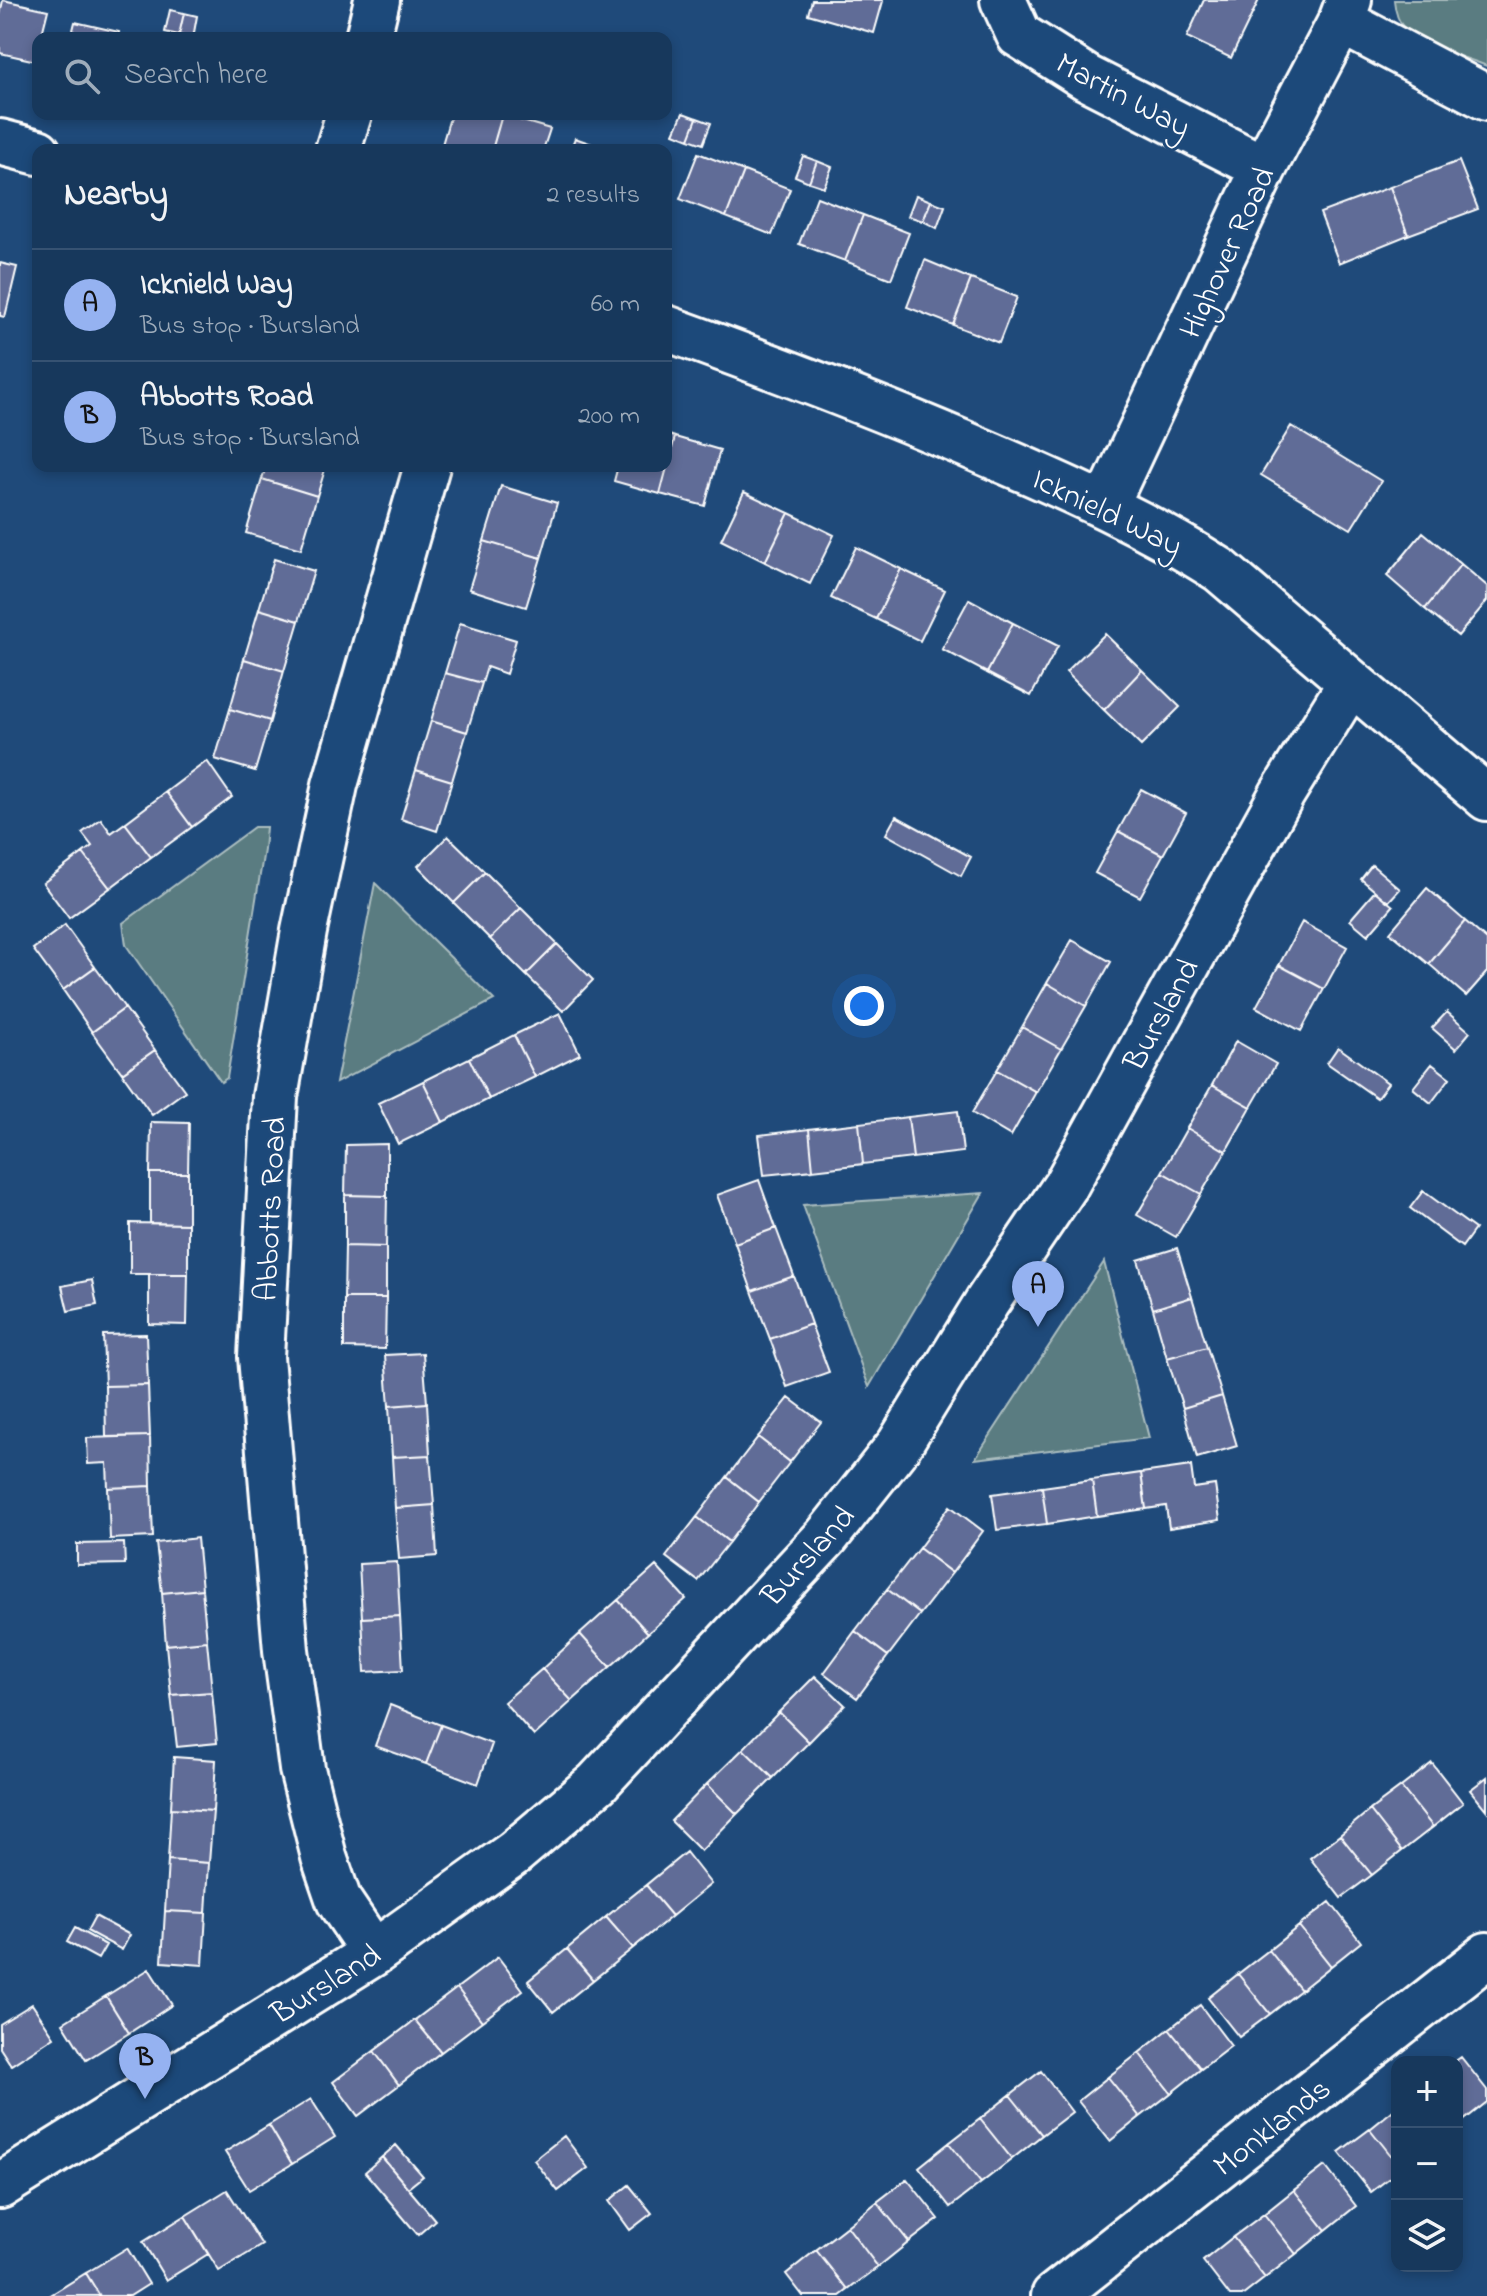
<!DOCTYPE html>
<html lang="en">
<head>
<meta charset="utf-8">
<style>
  :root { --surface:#17385c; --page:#244365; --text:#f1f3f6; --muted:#9eacbb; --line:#365272; --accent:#95b2f1 }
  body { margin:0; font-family:"Indie Flower",sans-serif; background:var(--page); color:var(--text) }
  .controls { position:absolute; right:24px; bottom:24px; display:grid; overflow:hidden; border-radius:16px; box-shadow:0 4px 12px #0003 }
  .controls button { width:72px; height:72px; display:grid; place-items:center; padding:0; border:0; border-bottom:2px solid var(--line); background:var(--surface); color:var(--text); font:40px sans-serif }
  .you { position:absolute; left:864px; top:1006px; width:28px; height:28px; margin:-20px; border:6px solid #fff; border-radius:50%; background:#1a73e8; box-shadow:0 0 0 12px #1a73e833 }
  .badge { display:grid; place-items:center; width:52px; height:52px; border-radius:50%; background:var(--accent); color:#111; font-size:26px; font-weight:700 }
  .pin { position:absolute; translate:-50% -66px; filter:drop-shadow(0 2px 4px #0008) }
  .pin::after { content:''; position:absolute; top:42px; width:28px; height:24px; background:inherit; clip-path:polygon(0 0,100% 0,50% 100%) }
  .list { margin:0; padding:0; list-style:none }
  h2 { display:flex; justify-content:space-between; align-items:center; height:104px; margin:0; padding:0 32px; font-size:34px }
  h2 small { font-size:26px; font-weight:400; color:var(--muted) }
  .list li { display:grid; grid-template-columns:52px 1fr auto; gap:24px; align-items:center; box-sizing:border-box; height:112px; padding:0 32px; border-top:2px solid var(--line) }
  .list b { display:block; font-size:30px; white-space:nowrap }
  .list p { margin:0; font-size:26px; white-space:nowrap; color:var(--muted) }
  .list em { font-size:26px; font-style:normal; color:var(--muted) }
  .icon { flex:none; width:44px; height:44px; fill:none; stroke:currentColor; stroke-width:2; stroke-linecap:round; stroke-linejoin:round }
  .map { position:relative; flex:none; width:1487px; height:2296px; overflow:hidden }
  .search { position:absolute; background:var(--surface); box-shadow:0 4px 12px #0003; left:32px; top:32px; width:640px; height:88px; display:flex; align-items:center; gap:20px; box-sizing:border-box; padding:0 28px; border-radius:16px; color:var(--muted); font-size:30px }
  .panel { position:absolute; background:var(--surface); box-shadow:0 4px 12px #0003; left:32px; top:144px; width:640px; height:328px; border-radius:16px }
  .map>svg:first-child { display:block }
  .green { fill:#5a7c81; stroke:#acbec0; stroke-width:2 }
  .building { fill:#616c97; stroke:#fff; stroke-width:2 }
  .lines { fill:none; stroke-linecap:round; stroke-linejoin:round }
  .minor-casing { stroke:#fff; stroke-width:50 }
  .minor { stroke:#1f4a7a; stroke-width:44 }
  .labels { text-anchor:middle; stroke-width:6; stroke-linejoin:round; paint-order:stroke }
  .street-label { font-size:32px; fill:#fff; stroke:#1f4a7a }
</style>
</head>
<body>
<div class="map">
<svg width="1487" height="2296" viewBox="0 0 1487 2296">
  <rect width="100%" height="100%" fill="#1f4a7a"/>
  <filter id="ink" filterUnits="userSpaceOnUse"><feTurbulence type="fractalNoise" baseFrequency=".0125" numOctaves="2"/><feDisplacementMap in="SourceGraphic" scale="16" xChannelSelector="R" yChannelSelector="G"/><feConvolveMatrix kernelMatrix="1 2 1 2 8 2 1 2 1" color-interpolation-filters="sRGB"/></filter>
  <g filter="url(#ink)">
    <path class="green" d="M 1394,0 L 1487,0 L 1487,66 C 1465,57 1421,46 1405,29 C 1397,21 1395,11 1394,0 Z
      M 254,827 L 266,827 L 264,850 L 227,1078 L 221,1082 L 126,945 L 123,923 Z
      M 375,883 L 494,1000 L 336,1083 Z
      M 983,1193 L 869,1387 L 803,1205 Z
      M 1104,1262 L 1149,1438 L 975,1459 Z"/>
    <path class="building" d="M 3,0 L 48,10 L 41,38 L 38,38 L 36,61 L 0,53 L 0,15 Z
      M 812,0 L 882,0 L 883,1 L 874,33 L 808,14 Z
      M 1204,0 L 1259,0 L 1231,58 L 1187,37 Z
      M 170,10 L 184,13 L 179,35 L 165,32 Z
      M 184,13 L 197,16 L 193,38 L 179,35 Z
      M 75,22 L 119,32 L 118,38 L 71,38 Z
      M 683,113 L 697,118 L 689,139 L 674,133 Z
      M 451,114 L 502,115 L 492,150 L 441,148 Z
      M 502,115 L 550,129 L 543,150 L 492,150 Z
      M 697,118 L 711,123 L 703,144 L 689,139 Z
      M 575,138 L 609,150 L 570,150 Z
      M 698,153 L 744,171 L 726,217 L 680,199 Z
      M 803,156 L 817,161 L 809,182 L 795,176 Z
      M 817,161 L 832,167 L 824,187 L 809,182 Z
      M 1459,161 L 1478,209 L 1408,235 L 1390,187 Z
      M 744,171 L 790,189 L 772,235 L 726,217 Z
      M 1390,187 L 1408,235 L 1339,263 L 1320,213 Z
      M 916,195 L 931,201 L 923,221 L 908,216 Z
      M 817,197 L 863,215 L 845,261 L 799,244 Z
      M 931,201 L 945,206 L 937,228 L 923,221 Z
      M 863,215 L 909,233 L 891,279 L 845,261 Z
      M 925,260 L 971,279 L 953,325 L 907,307 Z
      M 0,263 L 17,267 L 5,317 L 0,316 Z
      M 971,279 L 1017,297 L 999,343 L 953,325 Z
      M 1291,426 L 1381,481 L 1351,529 L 1261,475 Z
      M 666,434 L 675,437 L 660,494 L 614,481 L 618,466 L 666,466 Z
      M 675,437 L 720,450 L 705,506 L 660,494 Z
      M 266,466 L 326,466 L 317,496 L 262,479 Z
      M 262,479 L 317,496 L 301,549 L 246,533 Z
      M 501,486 L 557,503 L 541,558 L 484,541 Z
      M 744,492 L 789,513 L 765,562 L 721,540 Z
      M 789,513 L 834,535 L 810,584 L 765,562 Z
      M 1423,532 L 1461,564 L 1425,609 L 1387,576 Z
      M 484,541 L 541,558 L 526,607 L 469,589 Z
      M 856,547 L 901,569 L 876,619 L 831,598 Z
      M 274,559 L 314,571 L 299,621 L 259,609 Z
      M 1461,564 L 1487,586 L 1487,601 L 1458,636 L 1425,609 Z
      M 901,569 L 945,590 L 920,641 L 876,619 Z
      M 969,599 L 1013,623 L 987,673 L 942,649 Z
      M 259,609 L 299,621 L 284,671 L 244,659 Z
      M 460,623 L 516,640 L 506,674 L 487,667 L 482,683 L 445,673 Z
      M 1013,623 L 1058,646 L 1031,696 L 987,673 Z
      M 1105,634 L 1142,670 L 1104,710 L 1066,672 Z
      M 244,659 L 284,671 L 270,721 L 230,709 Z
      M 1142,670 L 1180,707 L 1141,746 L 1104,710 Z
      M 445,673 L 482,683 L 467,732 L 431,721 Z
      M 230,709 L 270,721 L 255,771 L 215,759 Z
      M 431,721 L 467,732 L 452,781 L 416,770 Z
      M 207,761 L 232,797 L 192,827 L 166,792 Z
      M 416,770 L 452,781 L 437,831 L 401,819 Z
      M 1141,789 L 1186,813 L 1163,855 L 1118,831 Z
      M 166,792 L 192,827 L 151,857 L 125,823 Z
      M 896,816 L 971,857 L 961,876 L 886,834 Z
      M 101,819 L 111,833 L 125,823 L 151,857 L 110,888 L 83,853 L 92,846 L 82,833 Z
      M 1118,831 L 1163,855 L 1140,897 L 1095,873 Z
      M 448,836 L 485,872 L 454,903 L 418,866 Z
      M 83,853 L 110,888 L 69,918 L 43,883 Z
      M 1372,865 L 1400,889 L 1388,902 L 1361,879 Z
      M 485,872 L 521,908 L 490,939 L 454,903 Z
      M 1427,888 L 1465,921 L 1429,964 L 1390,932 Z
      M 1375,891 L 1393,906 L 1368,935 L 1350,920 Z
      M 521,908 L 557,944 L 526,975 L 490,939 Z
      M 1465,921 L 1487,940 L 1487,972 L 1466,996 L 1429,964 Z
      M 1302,922 L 1347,947 L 1324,989 L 1279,965 Z
      M 65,925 L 95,967 L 63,990 L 33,949 Z
      M 1072,940 L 1111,962 L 1086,1006 L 1047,983 Z
      M 557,944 L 593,980 L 563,1011 L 526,975 Z
      M 1279,965 L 1324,989 L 1301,1031 L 1256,1007 Z
      M 95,967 L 125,1008 L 92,1032 L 63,990 Z
      M 1047,983 L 1086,1006 L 1061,1049 L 1022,1027 Z
      M 125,1008 L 155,1050 L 122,1073 L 92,1032 Z
      M 1447,1012 L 1470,1032 L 1456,1049 L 1432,1028 Z
      M 560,1013 L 580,1054 L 535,1077 L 514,1035 Z
      M 1022,1027 L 1061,1049 L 1036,1092 L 997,1070 Z
      M 514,1035 L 535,1077 L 489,1099 L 469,1058 Z
      M 1236,1041 L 1276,1064 L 1251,1107 L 1212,1085 Z
      M 1338,1047 L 1388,1083 L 1377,1098 L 1327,1063 Z
      M 155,1050 L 185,1091 L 152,1115 L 122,1073 Z
      M 469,1058 L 489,1099 L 443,1122 L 423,1081 Z
      M 1432,1064 L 1450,1078 L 1431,1103 L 1413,1088 Z
      M 997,1070 L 1036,1092 L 1011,1136 L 972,1113 Z
      M 423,1081 L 443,1122 L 398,1144 L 378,1103 Z
      M 1212,1085 L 1251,1107 L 1226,1151 L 1187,1128 Z
      M 958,1111 L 963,1152 L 913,1158 L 908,1117 Z
      M 908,1117 L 913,1158 L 863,1164 L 859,1123 Z
      M 151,1122 L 189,1123 L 188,1173 L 150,1173 Z
      M 859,1123 L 863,1164 L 813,1170 L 809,1129 Z
      M 1187,1128 L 1226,1151 L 1201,1194 L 1162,1172 Z
      M 809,1129 L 813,1170 L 764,1175 L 759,1135 Z
      M 387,1144 L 387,1196 L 345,1195 L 346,1145 Z
      M 1162,1172 L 1201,1194 L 1176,1237 L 1137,1215 Z
      M 150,1173 L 188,1173 L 188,1224 L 150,1223 Z
      M 759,1180 L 776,1228 L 735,1243 L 717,1195 Z
      M 1423,1191 L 1475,1229 L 1462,1247 L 1410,1208 Z
      M 345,1195 L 387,1196 L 386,1247 L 345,1246 Z
      M 130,1223 L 188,1224 L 188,1274 L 130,1274 Z
      M 776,1228 L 794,1276 L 752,1291 L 735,1243 Z
      M 345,1246 L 386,1247 L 386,1298 L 344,1298 Z
      M 1177,1248 L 1192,1297 L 1153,1309 L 1138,1260 Z
      M 149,1274 L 188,1274 L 187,1325 L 149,1324 Z
      M 794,1276 L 811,1324 L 770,1339 L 752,1291 Z
      M 92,1280 L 97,1305 L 68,1311 L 62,1286 Z
      M 1192,1297 L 1207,1347 L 1167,1358 L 1153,1309 Z
      M 344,1298 L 386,1298 L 385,1349 L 344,1348 Z
      M 811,1324 L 829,1372 L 787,1387 L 770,1339 Z
      M 146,1334 L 148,1385 L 105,1386 L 103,1335 Z
      M 1207,1347 L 1222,1396 L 1183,1408 L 1167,1358 Z
      M 423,1353 L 427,1403 L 389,1406 L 385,1355 Z
      M 148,1385 L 150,1436 L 106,1437 L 105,1386 Z
      M 1222,1396 L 1237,1446 L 1197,1458 L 1183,1408 Z
      M 789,1398 L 821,1422 L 790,1462 L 758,1437 Z
      M 427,1403 L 430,1455 L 392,1457 L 389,1406 Z
      M 150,1436 L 151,1486 L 108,1488 L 107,1463 L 88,1464 L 87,1438 Z
      M 758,1437 L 790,1462 L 759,1502 L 727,1477 Z
      M 430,1455 L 434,1505 L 395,1508 L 392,1457 Z
      M 1191,1466 L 1194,1488 L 1215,1485 L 1220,1520 L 1169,1528 L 1166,1506 L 1146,1509 L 1141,1473 Z
      M 1141,1473 L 1146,1509 L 1097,1516 L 1092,1480 Z
      M 727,1477 L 759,1502 L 729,1542 L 697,1517 Z
      M 1092,1480 L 1097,1516 L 1047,1524 L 1042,1487 Z
      M 151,1486 L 153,1537 L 110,1539 L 108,1488 Z
      M 1042,1487 L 1047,1524 L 997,1530 L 992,1494 Z
      M 434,1505 L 437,1556 L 399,1559 L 395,1508 Z
      M 950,1506 L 983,1531 L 952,1573 L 919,1548 Z
      M 697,1517 L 729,1542 L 698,1581 L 666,1557 Z
      M 197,1538 L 202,1589 L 162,1593 L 156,1543 Z
      M 124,1543 L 125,1564 L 77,1565 L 77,1544 Z
      M 919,1548 L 952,1573 L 920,1614 L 887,1589 Z
      M 397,1562 L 400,1616 L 362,1618 L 359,1564 Z
      M 656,1566 L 686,1599 L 648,1633 L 618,1600 Z
      M 202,1589 L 207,1641 L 166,1645 L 162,1593 Z
      M 887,1589 L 920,1614 L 888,1656 L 855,1631 Z
      M 618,1600 L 648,1633 L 610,1667 L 580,1634 Z
      M 400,1616 L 403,1670 L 365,1672 L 362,1618 Z
      M 855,1631 L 888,1656 L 857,1698 L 824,1673 Z
      M 580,1634 L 610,1667 L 572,1701 L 542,1669 Z
      M 207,1641 L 212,1692 L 171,1695 L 166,1645 Z
      M 542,1669 L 572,1701 L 534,1736 L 504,1702 Z
      M 815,1676 L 845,1705 L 809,1742 L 779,1712 Z
      M 212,1692 L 217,1743 L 177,1747 L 171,1695 Z
      M 390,1705 L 441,1725 L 426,1764 L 375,1746 Z
      M 779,1712 L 809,1742 L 773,1778 L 743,1749 Z
      M 441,1725 L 492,1744 L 478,1784 L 426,1764 Z
      M 743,1749 L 773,1778 L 737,1814 L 707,1784 Z
      M 174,1757 L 216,1760 L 213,1811 L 171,1808 Z
      M 1432,1763 L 1463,1803 L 1433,1827 L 1401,1787 Z
      M 1487,1777 L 1487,1811 L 1470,1790 Z
      M 707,1784 L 737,1814 L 701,1851 L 671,1821 Z
      M 1401,1787 L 1433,1827 L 1402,1851 L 1370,1810 Z
      M 171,1808 L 213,1811 L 209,1863 L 168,1860 Z
      M 1370,1810 L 1402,1851 L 1372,1875 L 1340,1835 Z
      M 1340,1835 L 1372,1875 L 1341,1898 L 1310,1858 Z
      M 686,1852 L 711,1884 L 672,1916 L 646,1885 Z
      M 168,1860 L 209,1863 L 206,1913 L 165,1911 Z
      M 646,1885 L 672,1916 L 633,1948 L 606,1917 Z
      M 1330,1902 L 1361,1942 L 1331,1966 L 1299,1926 Z
      M 165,1911 L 206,1913 L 203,1965 L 162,1962 Z
      M 95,1916 L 130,1935 L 122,1950 L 87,1931 Z
      M 606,1917 L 633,1948 L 593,1980 L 567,1949 Z
      M 1299,1926 L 1331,1966 L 1301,1990 L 1269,1950 Z
      M 75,1928 L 106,1945 L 98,1959 L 67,1942 Z
      M 567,1949 L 593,1980 L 553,2012 L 528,1981 Z
      M 1269,1950 L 1301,1990 L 1270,2014 L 1238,1974 Z
      M 498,1957 L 523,1990 L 482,2021 L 457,1988 Z
      M 149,1969 L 172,2005 L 129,2033 L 106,1996 Z
      M 1238,1974 L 1270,2014 L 1239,2037 L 1208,1998 Z
      M 457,1988 L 482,2021 L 441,2052 L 415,2020 Z
      M 106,1996 L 129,2033 L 86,2060 L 63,2023 Z
      M 32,2004 L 54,2037 L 11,2065 L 0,2048 L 0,2024 Z
      M 1200,2005 L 1231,2046 L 1201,2069 L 1169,2029 Z
      M 415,2020 L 441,2052 L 399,2085 L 374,2051 Z
      M 1169,2029 L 1201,2069 L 1171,2093 L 1139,2053 Z
      M 374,2051 L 399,2085 L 358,2116 L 333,2082 Z
      M 1139,2053 L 1171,2093 L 1140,2117 L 1108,2077 Z
      M 1461,2057 L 1487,2090 L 1487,2102 L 1463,2121 L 1457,2114 L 1457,2062 L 1454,2062 Z
      M 1041,2071 L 1072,2112 L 1042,2135 L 1010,2095 Z
      M 1108,2077 L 1140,2117 L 1110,2141 L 1078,2101 Z
      M 1010,2095 L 1042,2135 L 1012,2159 L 980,2119 Z
      M 311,2099 L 335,2137 L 292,2164 L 269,2125 Z
      M 1397,2107 L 1397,2163 L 1370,2129 Z
      M 980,2119 L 1012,2159 L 981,2183 L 949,2143 Z
      M 269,2125 L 292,2164 L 249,2190 L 225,2152 Z
      M 1370,2129 L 1397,2163 L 1397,2172 L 1371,2192 L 1339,2152 Z
      M 564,2136 L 588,2168 L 558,2191 L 534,2160 Z
      M 949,2143 L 981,2183 L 950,2207 L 919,2167 Z
      M 396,2145 L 423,2176 L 408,2188 L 382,2157 Z
      M 382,2157 L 435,2220 L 418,2235 L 365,2172 Z
      M 1325,2166 L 1356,2206 L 1326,2230 L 1294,2190 Z
      M 907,2179 L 939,2219 L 909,2242 L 877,2202 Z
      M 629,2185 L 652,2213 L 630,2230 L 609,2201 Z
      M 227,2190 L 262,2245 L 219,2271 L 185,2216 Z
      M 1294,2190 L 1326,2230 L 1296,2254 L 1264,2214 Z
      M 877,2202 L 909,2242 L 878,2267 L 847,2226 Z
      M 1264,2214 L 1296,2254 L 1265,2278 L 1233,2237 Z
      M 185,2216 L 208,2254 L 166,2280 L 143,2242 Z
      M 847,2226 L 878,2267 L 848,2290 L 816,2250 Z
      M 1233,2237 L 1265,2278 L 1242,2296 L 1230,2296 L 1203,2261 Z
      M 127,2248 L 149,2284 L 130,2296 L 100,2296 L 86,2273 Z
      M 816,2250 L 848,2290 L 840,2296 L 803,2296 L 786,2274 Z
      M 86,2273 L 100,2296 L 49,2296 Z"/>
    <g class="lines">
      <defs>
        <path id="minor" d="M 1003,0 L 1019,35 L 1087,78 L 1264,168
          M 1341,21 L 1487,98
          M 368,38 L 377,0
          M 0,142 L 38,152
          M 338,150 L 349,114
          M 666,328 C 777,368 885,409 993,456 C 1072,490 1148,524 1220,570 L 1487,798
          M 1106,505 L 1264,168 L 1341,21 L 1349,0
          M 374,1953 L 339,1901 L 324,1857 L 302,1769 L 286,1650 L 261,1357 L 275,1097 L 304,931 L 335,785 L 427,466
          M 0,2186 L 374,1953 L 514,1853 L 597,1783 L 827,1536 L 899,1445 L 987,1302 L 1066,1185 L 1282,794 L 1351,682
          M 1054,2296 L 1487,1955"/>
      </defs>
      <use href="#minor" class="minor-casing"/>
      <use href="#minor" class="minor"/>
    </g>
  </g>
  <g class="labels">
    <g class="street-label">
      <text transform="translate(1124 94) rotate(28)" y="11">Martin Way</text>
      <text transform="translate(1226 252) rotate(-65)" y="11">Highover Road</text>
      <text transform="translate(1108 511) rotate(26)" y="11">Icknield Way</text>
      <text transform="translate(1160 1014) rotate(-61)" y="11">Bursland</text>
      <text transform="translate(269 1209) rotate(-87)" y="11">Abbotts Road</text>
      <text transform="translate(807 1555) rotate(-48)" y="11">Bursland</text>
      <text transform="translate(325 1983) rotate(-32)" y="11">Bursland</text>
      <text transform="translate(1271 2126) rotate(-38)" y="11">Monklands</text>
    </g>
  </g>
</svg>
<div class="controls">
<button>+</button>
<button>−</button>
<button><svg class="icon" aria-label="layers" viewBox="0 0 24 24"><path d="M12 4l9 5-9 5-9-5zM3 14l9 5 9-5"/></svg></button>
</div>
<div class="you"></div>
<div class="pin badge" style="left:1038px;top:1327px">A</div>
<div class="pin badge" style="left:145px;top:2099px">B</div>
<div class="search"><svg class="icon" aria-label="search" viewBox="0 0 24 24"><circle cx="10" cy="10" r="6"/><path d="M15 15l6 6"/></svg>Search here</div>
<section class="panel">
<h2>Nearby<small>2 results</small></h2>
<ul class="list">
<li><span class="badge">A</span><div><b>Icknield Way</b><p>Bus stop · Bursland</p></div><em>60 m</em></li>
<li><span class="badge">B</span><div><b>Abbotts Road</b><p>Bus stop · Bursland</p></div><em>200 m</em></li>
</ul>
</section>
</div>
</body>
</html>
